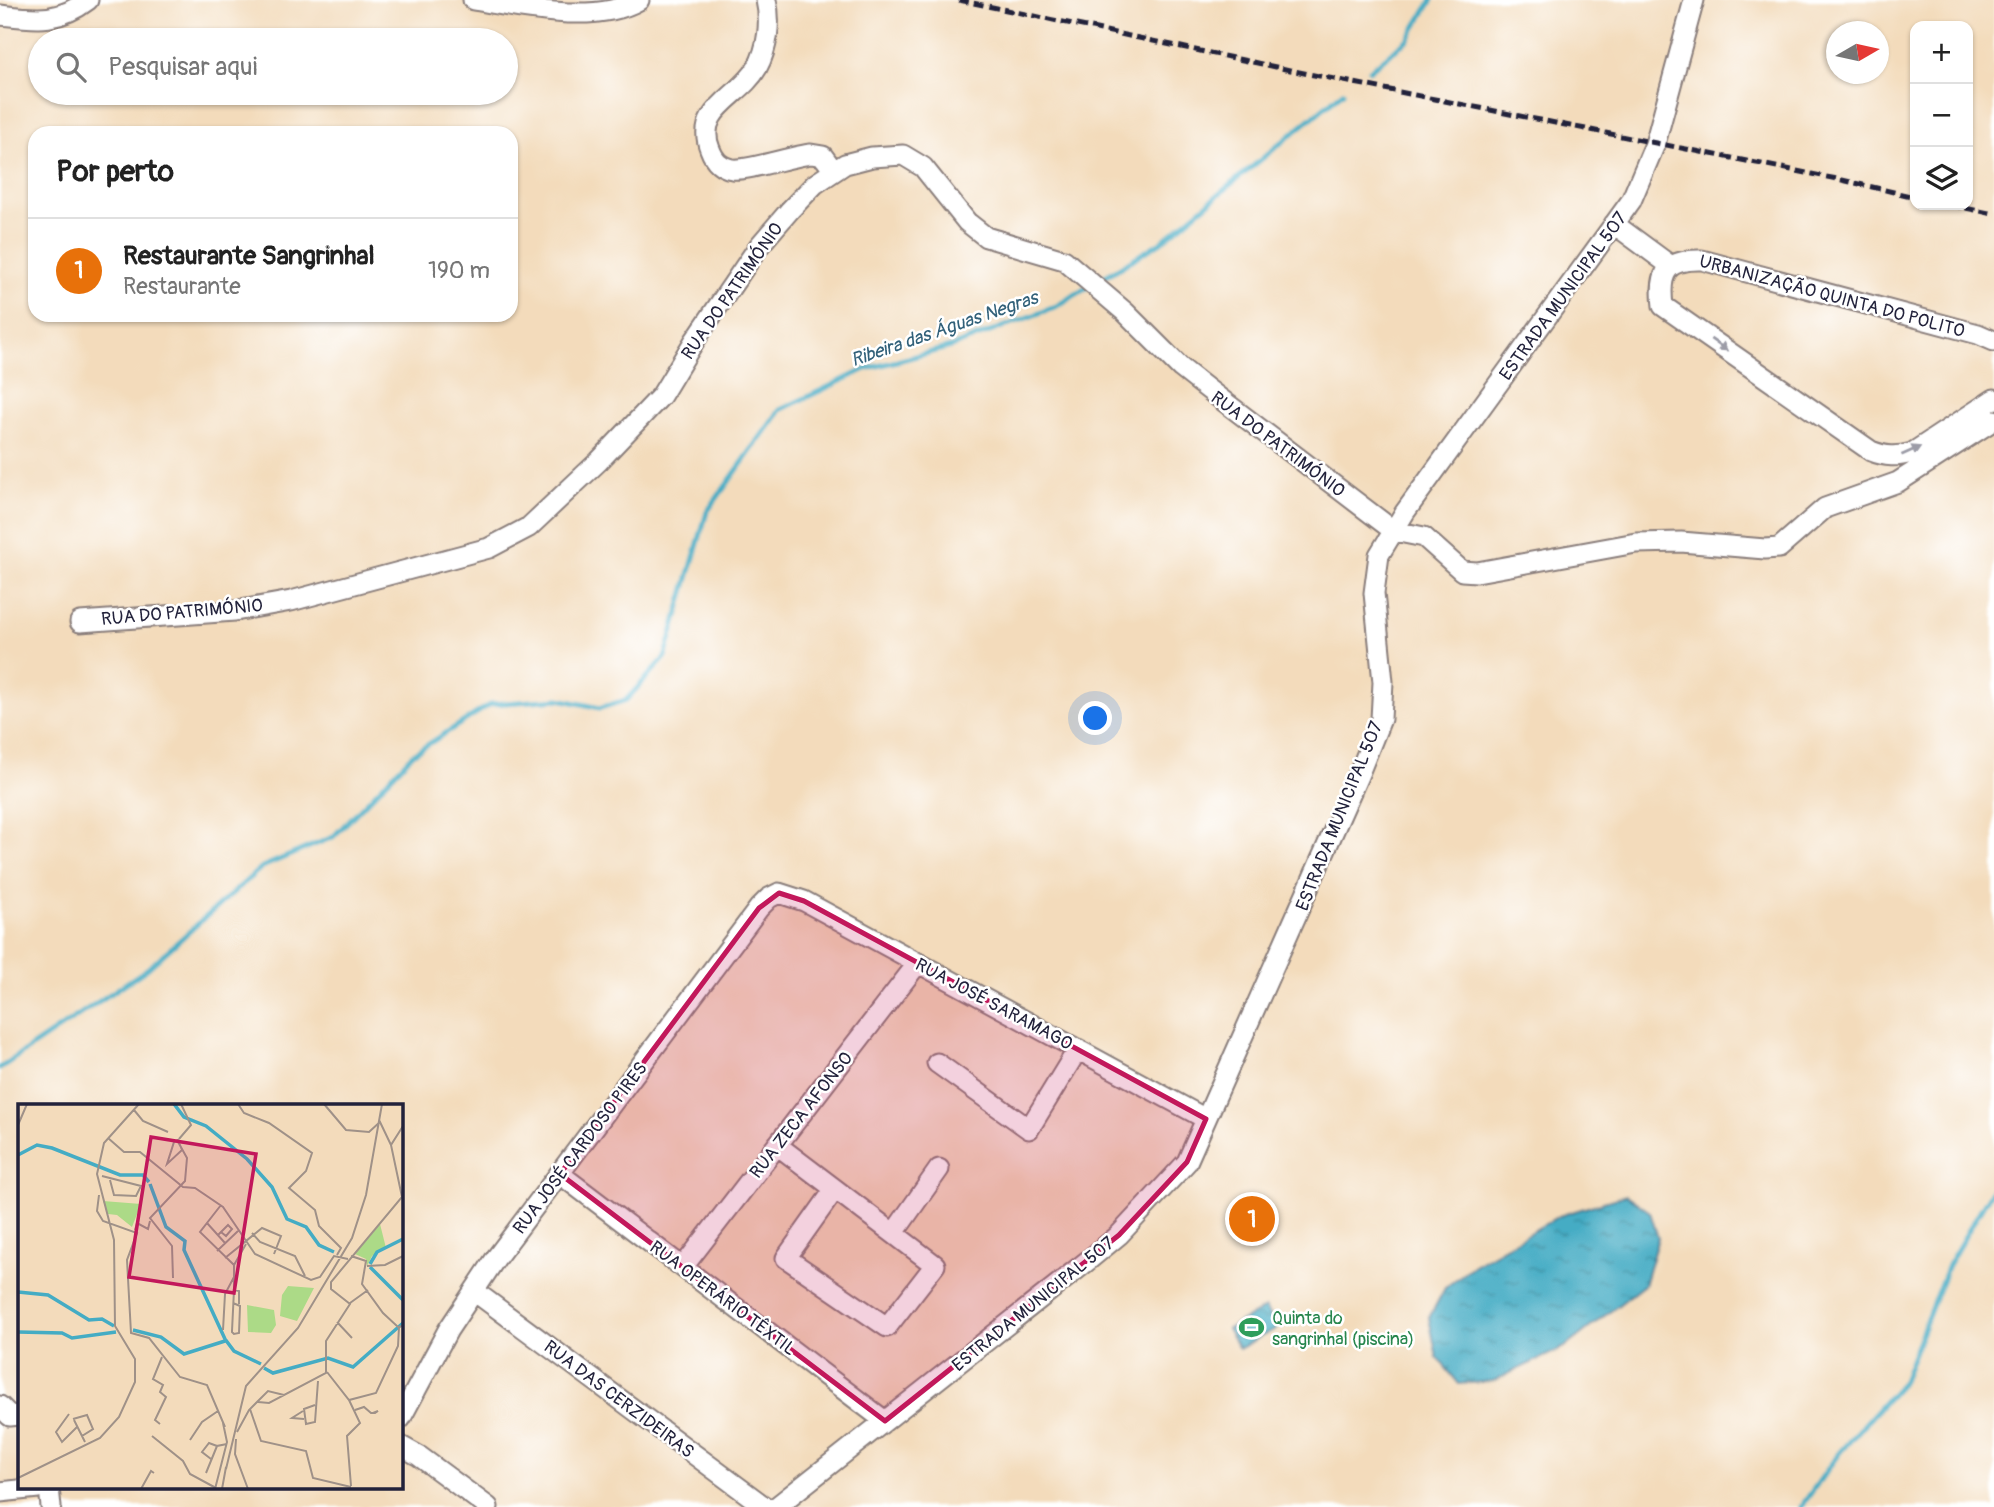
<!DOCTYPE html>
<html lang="pt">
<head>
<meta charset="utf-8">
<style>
  :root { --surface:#fff; --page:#f2f2f2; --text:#222; --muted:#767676; --line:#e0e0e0; --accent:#b45309 }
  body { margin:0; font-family:Pangolin,sans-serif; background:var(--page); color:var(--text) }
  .controls { position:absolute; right:21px; top:21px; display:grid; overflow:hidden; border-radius:14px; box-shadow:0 2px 5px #0004 }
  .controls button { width:63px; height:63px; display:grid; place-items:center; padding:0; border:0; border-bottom:2px solid var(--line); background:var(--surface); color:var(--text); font:35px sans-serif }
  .compass { position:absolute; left:1826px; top:21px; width:63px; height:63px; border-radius:50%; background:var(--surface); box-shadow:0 2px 5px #0004; rotate:81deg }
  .you { position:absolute; left:1096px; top:719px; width:24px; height:24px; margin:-18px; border:5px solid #fff; border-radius:50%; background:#1a73e8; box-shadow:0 0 0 10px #1a73e833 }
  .badge { display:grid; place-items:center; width:46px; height:46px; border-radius:50%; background:var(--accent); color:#fff; font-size:23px; font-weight:700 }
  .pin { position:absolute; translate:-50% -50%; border:4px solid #fff; box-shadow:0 2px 7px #0006 }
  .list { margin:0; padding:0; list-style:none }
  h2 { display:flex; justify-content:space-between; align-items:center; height:91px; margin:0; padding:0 28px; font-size:30px }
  h2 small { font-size:23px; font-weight:400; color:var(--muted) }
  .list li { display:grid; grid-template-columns:46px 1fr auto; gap:21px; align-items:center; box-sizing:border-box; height:105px; padding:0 28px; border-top:2px solid var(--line) }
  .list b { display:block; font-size:26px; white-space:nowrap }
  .list p { margin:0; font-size:23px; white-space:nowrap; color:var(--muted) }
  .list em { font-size:23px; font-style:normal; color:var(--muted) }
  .icon { flex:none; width:38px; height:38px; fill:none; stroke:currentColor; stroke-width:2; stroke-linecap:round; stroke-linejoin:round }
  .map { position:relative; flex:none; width:1994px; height:1507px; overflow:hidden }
  .search { position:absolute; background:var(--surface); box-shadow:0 2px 5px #0004; left:28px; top:28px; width:490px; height:77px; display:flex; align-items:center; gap:18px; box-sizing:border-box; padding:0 24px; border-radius:38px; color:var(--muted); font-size:26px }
  .panel { position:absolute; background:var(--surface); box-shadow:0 2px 5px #0004; left:28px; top:126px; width:490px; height:196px; border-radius:21px }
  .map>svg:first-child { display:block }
  .water { fill:url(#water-ripples); stroke:#336780; stroke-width:2 }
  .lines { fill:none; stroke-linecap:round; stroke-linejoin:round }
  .stream { stroke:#44acc4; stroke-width:5 }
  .minor-casing { stroke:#8a7e7b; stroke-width:23 }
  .minor { stroke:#fff; stroke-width:19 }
  .rail { stroke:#22223b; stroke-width:5; stroke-dasharray:10 5; stroke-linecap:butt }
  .oneway { fill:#9c9ca7 }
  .marked { fill:#c2185b; fill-opacity:0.2; stroke:#c2185b; stroke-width:5; stroke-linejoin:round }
  .labels { text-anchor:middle; stroke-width:5; stroke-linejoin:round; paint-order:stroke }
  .street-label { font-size:18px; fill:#22223b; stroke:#fff }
  .leisure-label { font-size:18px; fill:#27864d; stroke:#fff; text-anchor:start }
  .water-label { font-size:19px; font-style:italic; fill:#316079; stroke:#fff }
  .inset-river { fill:none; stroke:#44acc4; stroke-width:3.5 }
  .inset-road { fill:none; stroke:#9f9188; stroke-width:2 }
  .view { fill:#c2185b; fill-opacity:0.15; stroke:#c2185b; stroke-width:3.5 }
  .inset-edge { fill:none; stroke:#22223b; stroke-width:3.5 }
</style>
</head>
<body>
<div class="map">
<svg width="1994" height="1507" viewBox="0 0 1994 1507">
  <defs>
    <pattern id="water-ripples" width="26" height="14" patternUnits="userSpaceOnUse" patternTransform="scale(1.75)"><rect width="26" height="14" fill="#44acc4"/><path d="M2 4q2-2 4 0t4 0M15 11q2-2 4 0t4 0" fill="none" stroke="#388ca0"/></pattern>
  </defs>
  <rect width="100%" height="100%" fill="#fff"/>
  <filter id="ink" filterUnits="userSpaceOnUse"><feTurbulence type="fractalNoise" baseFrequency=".0143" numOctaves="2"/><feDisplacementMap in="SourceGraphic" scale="14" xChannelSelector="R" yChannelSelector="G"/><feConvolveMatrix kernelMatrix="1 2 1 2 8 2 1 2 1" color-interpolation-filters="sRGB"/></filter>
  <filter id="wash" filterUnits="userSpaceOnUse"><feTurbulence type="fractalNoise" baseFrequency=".00686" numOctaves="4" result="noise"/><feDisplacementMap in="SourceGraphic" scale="28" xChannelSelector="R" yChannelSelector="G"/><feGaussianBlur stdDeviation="1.57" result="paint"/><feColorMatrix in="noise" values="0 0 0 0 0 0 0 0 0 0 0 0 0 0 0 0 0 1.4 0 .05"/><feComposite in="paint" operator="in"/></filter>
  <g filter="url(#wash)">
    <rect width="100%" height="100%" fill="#f3dbbb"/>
    <path class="water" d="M 1626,1195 L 1650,1212 L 1658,1238 L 1644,1285 L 1565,1347 L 1493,1381 L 1459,1384 L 1437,1357 L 1429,1318 L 1445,1288 L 1474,1265 L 1559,1216 Z
      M 1265,1308 L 1277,1328 L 1239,1349 L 1227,1329 Z"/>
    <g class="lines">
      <path class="stream" d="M 1370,70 L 1408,39 L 1432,0
        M 1096,282 L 1161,242 L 1343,92
        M 0,1068 L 147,969 L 262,867 L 333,837 L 413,754 L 491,704 L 559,699 L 600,708 L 626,700 L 665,658 L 707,512 L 780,410 L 866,369 L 951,347 L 1055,307 L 1088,287
        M 1801,1507 L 1839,1453 L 1903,1381 L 1948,1265 L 1994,1187"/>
    </g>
  </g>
  <g filter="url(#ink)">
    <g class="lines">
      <defs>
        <path id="minor" d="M 473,0 C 521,8 596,25 639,0
          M 766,0 C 771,21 768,48 757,68 C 741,97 694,109 710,149 C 714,160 720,167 732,169 C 749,171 791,156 811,154 L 823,156 L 834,171
          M 0,15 C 36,19 58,23 88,0
          M 1614,224 L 1671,266
          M 1994,341 L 1978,334 L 1702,260 C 1666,259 1659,272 1663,306 L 1871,451 C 1886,457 1897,457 1912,453 L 1994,399
          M 80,622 L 235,611 L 291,601 L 489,548 L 529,527 L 599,461 L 661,396 L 695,340 L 759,246 L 790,210 L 815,184 L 845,164 L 872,157 L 903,155 L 923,167 L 967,222 L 986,237 L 1064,260 L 1125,312 L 1181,368 L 1209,390 L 1394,531 L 1424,537 L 1462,571 L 1477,572 L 1636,543 L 1681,542 L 1765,549 L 1779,548 L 1825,508 L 1898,482 L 1994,420
          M 937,1063 L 1029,1129 L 1078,1049
          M 777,1145 L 935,1265 L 887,1327 L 786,1258 L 835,1189
          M 560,1174 L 885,1421
          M 894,1233 L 939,1169
          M 683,1267 L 918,963
          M 474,1291 L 765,1507
          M 0,1406 L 10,1416 L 19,1415
          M 401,1418 L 448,1330 L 496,1258 L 759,908 L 769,898 L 779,893 L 804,901 L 1206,1119
          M 401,1446 L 419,1456 L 488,1507
          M 49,1488 L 51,1507
          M 0,1492 L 38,1488
          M 776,1507 L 1090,1259 L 1119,1235 L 1187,1162 L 1358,776 L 1381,719 L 1383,682 L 1374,593 L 1379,555 L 1405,512 L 1631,201 L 1655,144 L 1694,0"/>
      </defs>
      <use href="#minor" class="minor-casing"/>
      <use href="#minor" class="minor"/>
      <path class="rail" d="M 959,0 L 1309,74 L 1842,180 L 1915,197
        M 1951,205 L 1994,214"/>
    </g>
    <defs><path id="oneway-solid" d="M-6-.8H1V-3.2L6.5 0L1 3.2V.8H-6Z" transform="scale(1.75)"/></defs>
    <g class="oneway">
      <use href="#oneway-solid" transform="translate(1719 345) rotate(35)"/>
      <use href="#oneway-solid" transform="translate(1911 451) rotate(-24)"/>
    </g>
  </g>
  <path class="marked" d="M 779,893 L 804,901 L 1206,1119 L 1187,1162 L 1119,1235 L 885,1421 L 560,1174 L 759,908 Z"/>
  <defs>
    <symbol id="stadium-bare" viewBox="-9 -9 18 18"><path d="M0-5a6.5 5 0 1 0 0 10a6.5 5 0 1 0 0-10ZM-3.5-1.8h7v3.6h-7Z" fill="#2e9e5b" stroke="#fff" stroke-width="2.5" paint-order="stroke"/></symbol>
  </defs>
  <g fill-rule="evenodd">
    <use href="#stadium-bare" x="1234" y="1310" width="35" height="35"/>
  </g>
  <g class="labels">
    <g class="street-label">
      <text transform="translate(732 291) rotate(-55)" y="6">RUA DO PATRIMÓNIO</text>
      <text transform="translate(1563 296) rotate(-54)" y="6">ESTRADA MUNICIPAL 507</text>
      <text transform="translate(1832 296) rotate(15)" y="6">URBANIZAÇÃO QUINTA DO POLITO</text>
      <text transform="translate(1278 444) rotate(37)" y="6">RUA DO PATRIMÓNIO</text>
      <text transform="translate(182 612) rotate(-5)" y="6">RUA DO PATRIMÓNIO</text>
      <text transform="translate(1339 816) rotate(-68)" y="6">ESTRADA MUNICIPAL 507</text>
      <text transform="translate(994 1004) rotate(28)" y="6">RUA JOSÉ SARAMAGO</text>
      <text transform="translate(801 1115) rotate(-52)" y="6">RUA ZECA AFONSO</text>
      <text transform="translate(580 1148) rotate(-53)" y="6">RUA JOSÉ CARDOSO PIRES</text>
      <text transform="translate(723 1298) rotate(37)" y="6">RUA OPERÁRIO TÊXTIL</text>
      <text transform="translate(1033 1304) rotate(-39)" y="6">ESTRADA MUNICIPAL 507</text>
      <text transform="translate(619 1399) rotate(37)" y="6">RUA DAS CERZIDEIRAS</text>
    </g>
    <g class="leisure-label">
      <text x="1272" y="1324">Quinta do<tspan x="1272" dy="21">sangrinhal (piscina)</tspan></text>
    </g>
    <g class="water-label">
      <text transform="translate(944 328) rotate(-19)" y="7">Ribeira das Águas Negras</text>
    </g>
  </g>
  <g transform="translate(18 1104)">
    <rect width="385" height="385" fill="#f3dbbb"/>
    <path d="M 85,97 L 123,100 L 114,123 L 99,111 L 90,110 ZM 270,182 L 296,184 L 279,217 L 262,212 L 264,191 ZM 229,201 L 256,206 L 258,221 L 253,229 L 230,228 Z" fill="#acda87"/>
    <path d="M 362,120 L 368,144 L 354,152 L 349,162 L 348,155 L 337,150 Z" fill="#acda87"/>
    <path class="inset-river" d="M 156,0 L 166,13 L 188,22 L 229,55 L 254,83 L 269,115 L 288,123 L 301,141 L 316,148M 0,51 L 19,41 L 34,44 L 102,71 L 125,71 L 131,78M 132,80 L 148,123 L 167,137 L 166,146 L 207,235 L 216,247 L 243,260M 352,160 L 359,148 L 385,135M 352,163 L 385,196M 0,188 L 30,191 L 71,216 L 84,215 L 96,222M 115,226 L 143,233 L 166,250 L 207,237M 0,228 L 44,229 L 54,234 L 98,228M 246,264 L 255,269 L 310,254 L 335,263 L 385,219"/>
    <path class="inset-road" d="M 220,0 L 226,9 L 251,19 L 294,49 L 288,67 L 271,84 L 297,106 L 301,122 L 323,144 L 319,151M 306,0 L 328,26 L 351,28 L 362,18 L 373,41M 116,6 L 125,17 L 150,28M 0,21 L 9,0M 90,34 L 106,48 L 122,48 L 165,83 L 177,84 L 205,103 L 237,150 L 293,176 L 302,173 L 316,152 L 330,155M 161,35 L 173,21 L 163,0M 160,36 L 164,46 L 149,60 L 156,38 ZM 84,72 L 123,82 L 118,92 L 96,91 L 92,76M 81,91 L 79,107 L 85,117 L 119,129 L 109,156 L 113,229 L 131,234 L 162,273 L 189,281 L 207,323M 203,101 L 182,128 L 216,161M 189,119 L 207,139M 117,126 L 119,119 L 130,125 L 132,117M 234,129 L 242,138 L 277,152 L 287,172M 200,131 L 210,121 L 214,125 L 208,132 L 203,128M 199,147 L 220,127M 333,152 L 348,157 L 344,180 L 365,209 L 380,223 L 385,222M 207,154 L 244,124 L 263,132 L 256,150M 349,162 L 367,161 L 385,152M 155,174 L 154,142 L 132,114 L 167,77 L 169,54 L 159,36M 216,186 L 216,161 L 228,140M 215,199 L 222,202 L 221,229 L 216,230 L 214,228 L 214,227 L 216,186 L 221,187 L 221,200M 332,199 L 350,186M 319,218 L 334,234M 205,226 L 207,190 L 216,173M 309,268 L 331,296 L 358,289 L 380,242 L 381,223M 331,296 L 342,319 L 329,332 L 333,382M 240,298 L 251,299 L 308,269 L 308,237 L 332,200 L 313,185 L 313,178 L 384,93 L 373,41 L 385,22M 297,301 L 286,305 L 288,320 L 297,318 L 300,277M 232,305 L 243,337 L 288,347 L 295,374 L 333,383M 337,306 L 346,303 L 353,309 L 357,309 L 360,307 L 355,309M 285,307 L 274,314 L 286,315M 51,310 L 38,328 L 44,338 L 59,323M 55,315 L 69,311 L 75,325 L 64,332M 56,316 L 67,338M 142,320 L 137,316 L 148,293 L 142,288 L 145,281 L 135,275 L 144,253M 219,328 L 231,306 L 250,287 L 266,291M 134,332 L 165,357 L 172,370 L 198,384M 218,335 L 217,350 L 230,385M 172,336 L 184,318 L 200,307M 193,355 L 184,348 L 191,339 L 199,342M 208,365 L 228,282 L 280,224 L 334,134 L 348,91 L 364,0M 188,369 L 199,342 L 209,340M 0,374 L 82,334 L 101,313 L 117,278 L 117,255 L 97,222 L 96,136 L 79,70 L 86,39 L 121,0M 123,385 L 133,367 L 136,369M 197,385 L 209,338 L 205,319M 204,385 L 208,363"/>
    <path class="view" d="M 133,33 L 238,50 L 216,189 L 111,173 Z"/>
    <rect width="385" height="385" class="inset-edge"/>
  </g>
</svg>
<div class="controls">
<button>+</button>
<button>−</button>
<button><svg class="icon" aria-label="layers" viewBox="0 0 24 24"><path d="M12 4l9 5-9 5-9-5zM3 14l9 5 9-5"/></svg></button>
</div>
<svg class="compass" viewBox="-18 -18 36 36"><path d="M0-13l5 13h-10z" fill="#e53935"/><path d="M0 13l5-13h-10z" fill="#767676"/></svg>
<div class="you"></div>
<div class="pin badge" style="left:1252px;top:1219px;background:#e8710a">1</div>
<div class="search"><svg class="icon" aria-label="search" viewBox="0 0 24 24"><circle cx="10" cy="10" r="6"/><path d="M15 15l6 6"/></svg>Pesquisar aqui</div>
<section class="panel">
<h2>Por perto<small></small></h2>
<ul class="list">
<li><span class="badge" style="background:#e8710a">1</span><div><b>Restaurante Sangrinhal</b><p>Restaurante</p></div><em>190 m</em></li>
</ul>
</section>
</div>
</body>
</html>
